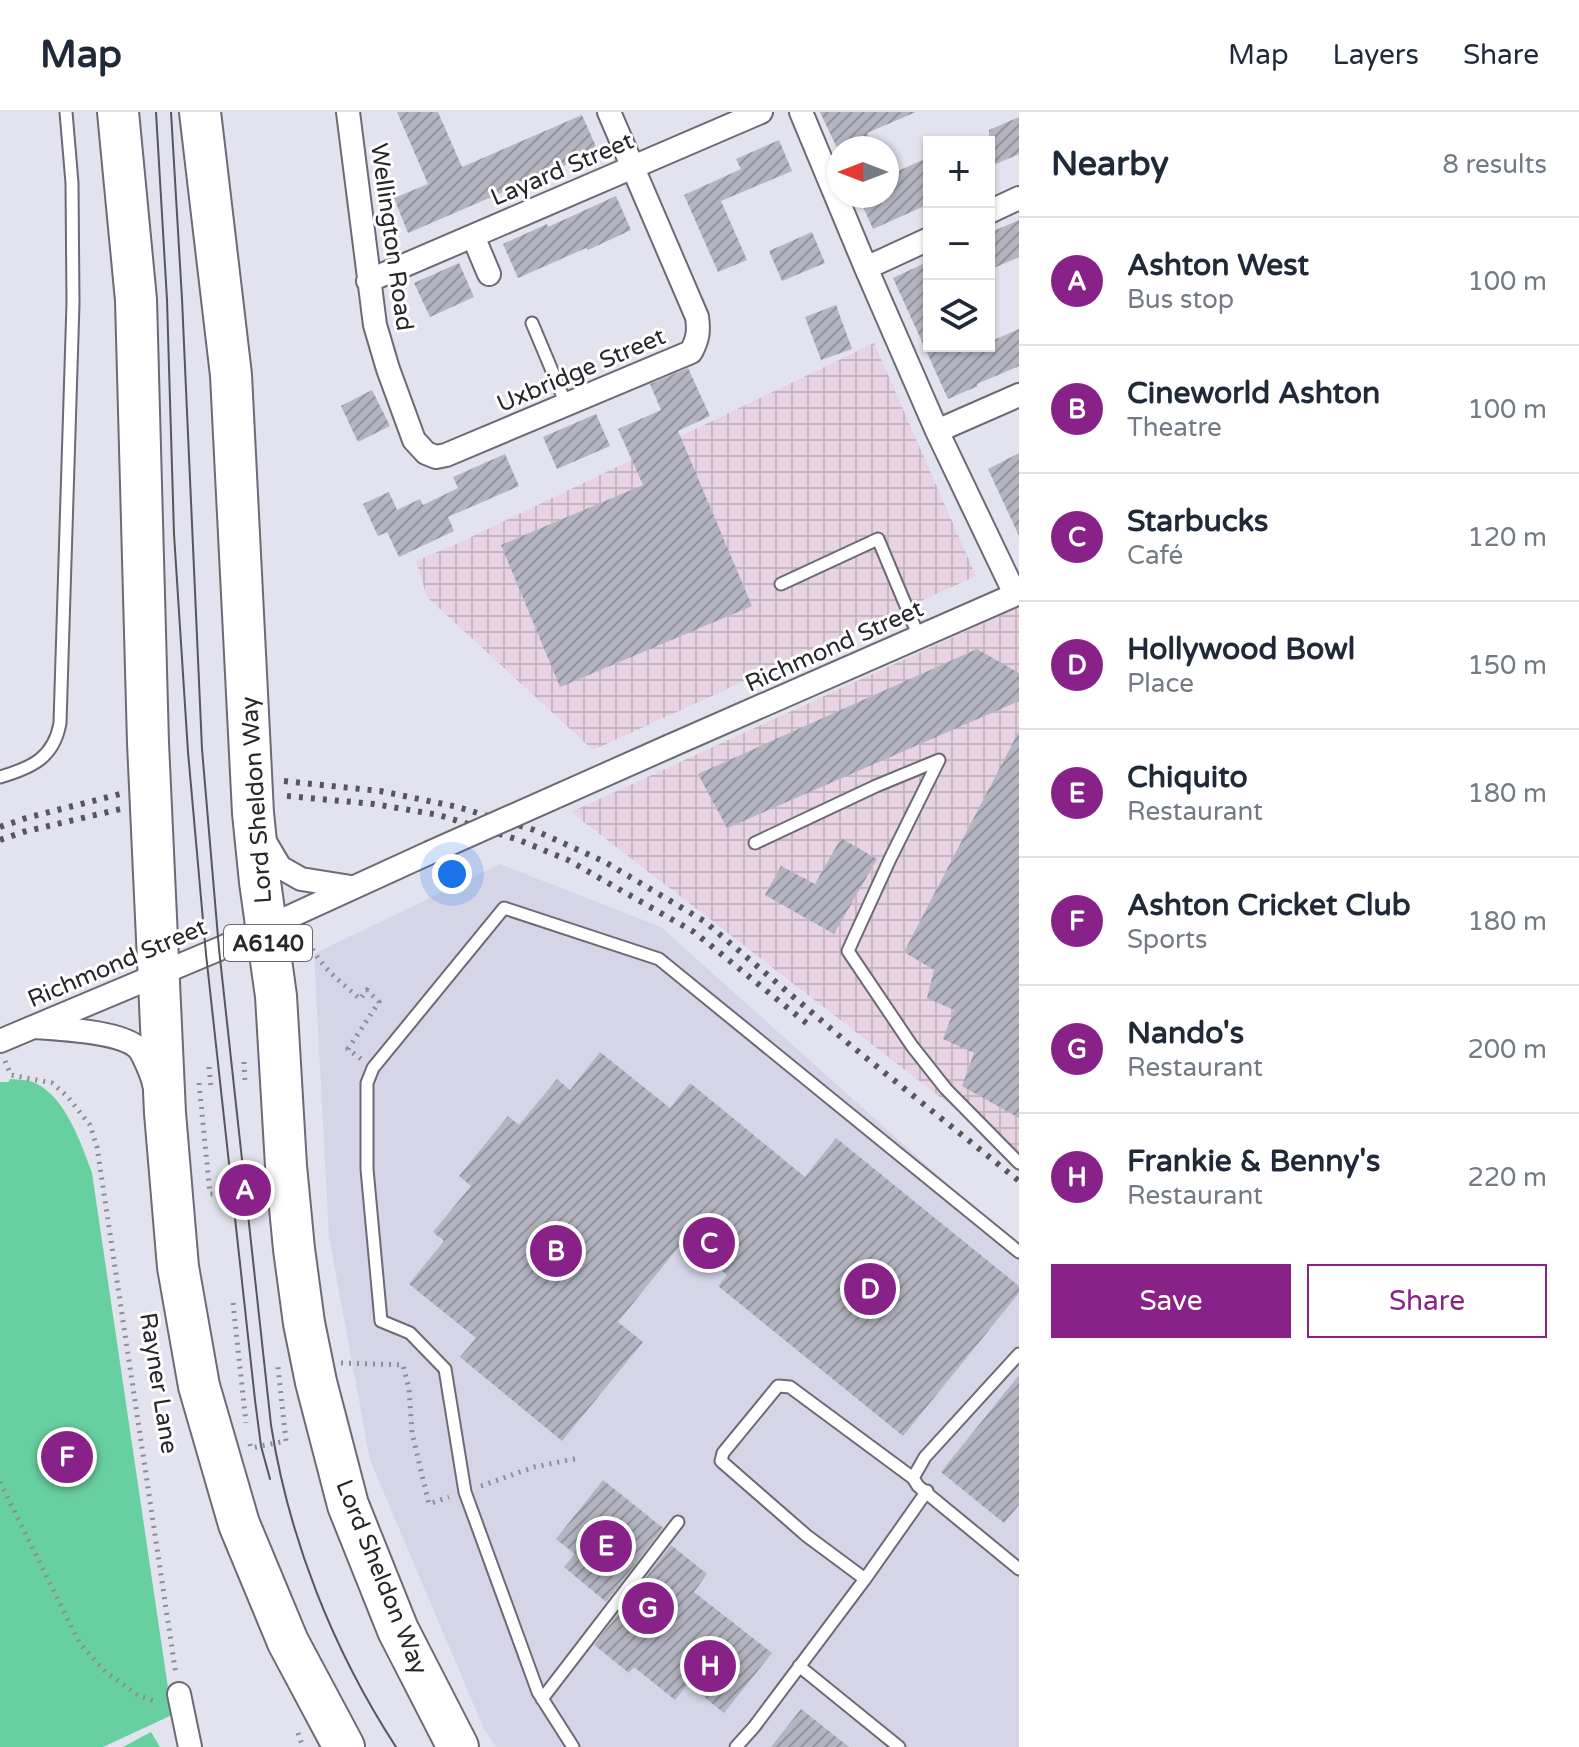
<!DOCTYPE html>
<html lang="en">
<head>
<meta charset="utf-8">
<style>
  :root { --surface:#fff; --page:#f2f2f3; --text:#1f2937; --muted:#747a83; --line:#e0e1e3; --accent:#882289 }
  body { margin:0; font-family:"Varela Round",sans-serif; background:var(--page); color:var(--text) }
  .controls { position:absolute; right:24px; top:24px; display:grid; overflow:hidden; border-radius:0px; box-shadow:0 2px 6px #0004 }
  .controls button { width:72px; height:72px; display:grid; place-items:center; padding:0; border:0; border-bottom:2px solid var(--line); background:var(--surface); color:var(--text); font:40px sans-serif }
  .compass { position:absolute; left:827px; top:24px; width:72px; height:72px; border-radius:50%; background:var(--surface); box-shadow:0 2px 6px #0004; rotate:270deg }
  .you { position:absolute; left:452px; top:762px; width:28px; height:28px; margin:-20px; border:6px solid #fff; border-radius:50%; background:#1a73e8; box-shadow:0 0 0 12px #1a73e833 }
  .badge { display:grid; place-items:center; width:52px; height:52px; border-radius:50%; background:var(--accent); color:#fff; font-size:26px; font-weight:700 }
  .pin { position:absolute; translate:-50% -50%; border:4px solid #fff; box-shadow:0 2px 8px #0006 }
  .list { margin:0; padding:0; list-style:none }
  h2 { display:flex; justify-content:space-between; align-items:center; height:104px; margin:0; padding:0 32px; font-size:34px }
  h2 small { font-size:26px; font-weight:400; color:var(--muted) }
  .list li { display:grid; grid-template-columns:52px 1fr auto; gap:24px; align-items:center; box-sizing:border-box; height:128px; padding:0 32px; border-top:2px solid var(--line) }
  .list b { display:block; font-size:30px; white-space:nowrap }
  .list p { margin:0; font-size:26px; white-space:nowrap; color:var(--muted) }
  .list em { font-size:26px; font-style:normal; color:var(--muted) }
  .actions { display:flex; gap:16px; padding:24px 32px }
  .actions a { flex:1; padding:18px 0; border:2px solid var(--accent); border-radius:0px; text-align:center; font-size:28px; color:var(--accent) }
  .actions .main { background:var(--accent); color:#fff }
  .icon { flex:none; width:44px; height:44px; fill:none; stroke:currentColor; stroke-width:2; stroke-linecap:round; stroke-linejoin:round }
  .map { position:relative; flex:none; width:1019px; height:1635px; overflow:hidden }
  header { display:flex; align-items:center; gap:48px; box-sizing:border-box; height:112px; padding:0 40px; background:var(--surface); border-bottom:2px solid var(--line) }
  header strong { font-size:38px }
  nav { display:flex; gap:44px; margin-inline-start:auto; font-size:28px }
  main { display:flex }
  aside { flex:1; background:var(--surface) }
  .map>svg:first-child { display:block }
  .built { fill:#d6d5e8 }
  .industrial { fill:url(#industrial-grid) }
  .green { fill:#68cfa1 }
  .building { fill:url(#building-hatch) }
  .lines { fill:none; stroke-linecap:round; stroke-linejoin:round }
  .lane-casing { stroke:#6b6a75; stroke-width:15 }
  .street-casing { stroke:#6b6a75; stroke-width:26 }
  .highway-casing { stroke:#6b6a75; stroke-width:44 }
  .path { stroke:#8d8d95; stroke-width:5; stroke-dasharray:2 6; stroke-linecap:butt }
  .lane { stroke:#fff; stroke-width:11 }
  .street { stroke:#fff; stroke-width:22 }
  .highway { stroke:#fff; stroke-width:40 }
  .tram { stroke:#56565c; stroke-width:2 }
  .rail { stroke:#56565c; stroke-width:6; stroke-dasharray:4 8; stroke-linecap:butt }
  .street-bridge-casing { stroke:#6b6a75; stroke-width:26; stroke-linecap:butt }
  .street-bridge { stroke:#fff; stroke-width:22 }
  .labels { text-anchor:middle; stroke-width:6; stroke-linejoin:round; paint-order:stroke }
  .shield { fill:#fff; stroke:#68686b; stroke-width:2 }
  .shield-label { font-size:22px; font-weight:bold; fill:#27272b }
  .street-label { font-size:24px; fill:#27272b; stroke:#fff }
</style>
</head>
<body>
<header>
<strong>Map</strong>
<nav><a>Map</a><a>Layers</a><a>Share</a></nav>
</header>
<main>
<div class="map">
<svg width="1019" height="1635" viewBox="0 0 1019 1635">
  <defs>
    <pattern id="industrial-grid" width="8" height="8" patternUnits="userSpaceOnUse" patternTransform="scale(2)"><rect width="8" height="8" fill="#e7d3e2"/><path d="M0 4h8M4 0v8" fill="none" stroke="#c6b5c2"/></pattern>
    <pattern id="building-hatch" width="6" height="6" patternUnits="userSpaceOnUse" patternTransform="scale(2)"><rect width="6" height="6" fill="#b5b5c1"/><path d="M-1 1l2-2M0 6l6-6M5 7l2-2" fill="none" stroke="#93939d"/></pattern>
  </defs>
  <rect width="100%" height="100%" fill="#e3e3ef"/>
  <path class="built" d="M 500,752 L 661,815 L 1019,1136 L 1019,1635 L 496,1635 L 484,1617 L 370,1348 L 329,1125 L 314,842 Z"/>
  <path class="industrial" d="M 874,231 L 976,464 L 593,638 L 427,485 L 416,449 L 463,429 Z
    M 1019,495 L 1019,1046 L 571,700 Z"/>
  <path class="green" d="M 10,967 C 19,968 27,967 35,971 C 65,984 82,1033 92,1061 L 172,1603 L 103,1635 L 0,1635 L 0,970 L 9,970 Z
    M 151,1620 L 160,1635 L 123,1635 Z"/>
  <path class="building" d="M 397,0 L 438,0 L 462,55 L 582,3 L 598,39 L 408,121 L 394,86 L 428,72 Z
    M 820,0 L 916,0 L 867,21 L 874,36 L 837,36 Z
    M 1019,5 L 1019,42 L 989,55 L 989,18 Z
    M 779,28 L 792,59 L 721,89 L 747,148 L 718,160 L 684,83 L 741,57 L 736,47 Z
    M 929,45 L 929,92 L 873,117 L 858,84 L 887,84 L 887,64 Z
    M 616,84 L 631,118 L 588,138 L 586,136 L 518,166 L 503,132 L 547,112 L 548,115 Z
    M 1019,108 L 1019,145 L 989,158 L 989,121 Z
    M 812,120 L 825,151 L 782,169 L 769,139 Z
    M 929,149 L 929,234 L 960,234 L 964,241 L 980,234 L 989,234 L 989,230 L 1019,217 L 1019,254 L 977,272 L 978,274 L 948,287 L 893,166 Z
    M 459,151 L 474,185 L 430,205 L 414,171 Z
    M 836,193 L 852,237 L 821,248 L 805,205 Z
    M 688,256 L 710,304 L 678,319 L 752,494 L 560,575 L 501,433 L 643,373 L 618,317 L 661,298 L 650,272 Z
    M 372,278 L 390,314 L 358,330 L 341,294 Z
    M 596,302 L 610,334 L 557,357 L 543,325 Z
    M 1019,341 L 1019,424 L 988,357 Z
    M 505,342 L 519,374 L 448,405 L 454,419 L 399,445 L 387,420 L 378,424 L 363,392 L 389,380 L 397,398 L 420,387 L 423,393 L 458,376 L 453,365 Z
    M 977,537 L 1019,561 L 1019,589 L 727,716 L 698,662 Z
    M 1019,619 L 1019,1006 L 962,974 L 974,941 L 943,927 L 954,898 L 927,886 L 934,858 L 904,840 Z
    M 841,726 L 877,747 L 834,822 L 765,783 L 781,754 L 815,772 Z
    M 600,940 L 670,996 L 690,971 L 805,1065 L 836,1026 L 1019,1174 L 1019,1181 L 903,1324 L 718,1174 L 727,1163 L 684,1128 L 618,1210 L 643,1230 L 562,1329 L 460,1245 L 476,1226 L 409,1172 L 444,1129 L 433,1120 L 471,1074 L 459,1064 L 508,1004 L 519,1013 L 557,967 L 570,978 Z
    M 1019,1263 L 1019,1393 L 1004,1411 L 941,1360 Z
    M 603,1368 L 663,1416 L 606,1490 L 564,1455 L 575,1442 L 556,1427 Z
    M 671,1433 L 707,1462 L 694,1480 L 772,1541 L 724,1601 L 688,1572 L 675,1588 L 634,1555 L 629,1561 L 594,1533 Z
    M 801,1597 L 849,1635 L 771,1635 Z"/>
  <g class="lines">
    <defs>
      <path id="lane" d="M 532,211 L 566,292
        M 781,472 L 878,427 L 919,525
        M 0,665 C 31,656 54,646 60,611 L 73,191 L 72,71 L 66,0
        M 755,731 L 876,674 L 939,648 L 890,747 L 848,839 L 912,934 L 946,977 L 1019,1051
        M 913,1366 L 925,1345 L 1019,1242
        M 865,1467 L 807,1424 L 721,1349 L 723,1341 L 778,1274 L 790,1275 L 913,1366 L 918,1374 L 1019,1457
        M 799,1554 L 899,1635
        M 542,1587 L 678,1410
        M 573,1635 L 538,1580 L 465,1380 L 445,1257 L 410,1221 L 381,1209 L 367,1057 L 367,971 L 373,956 L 504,796 L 659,847 L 1019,1140
        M 736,1635 L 754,1615 L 865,1467 L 927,1379"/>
      <path id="street" d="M 348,0 L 375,213 L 388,257 L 414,328 L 426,341 L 436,345 L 446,343 L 691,240 C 698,227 699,219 697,205 L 609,0
        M 801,0 L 866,156 L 937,319 L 1015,482
        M 989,100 L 1019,86
        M 473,124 L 489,162
        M 866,156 L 929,127
        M 368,169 L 761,0
        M 937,319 L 1019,283
        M 670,634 L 1019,481
        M 264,728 L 280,755 L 301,767 L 351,775
        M 35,915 C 59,917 122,919 139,937 C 144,944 152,963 154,972
        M 0,929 L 219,837 L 429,741
        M 179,1582 L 190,1635"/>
      <path id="highway" d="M 118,0 L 136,188 L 148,631 L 165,1001 L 178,1155 L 199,1274 L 239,1412 L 288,1530 L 344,1635
        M 200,0 L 231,263 L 253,701 L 260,770 L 276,884 L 286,1054 L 294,1137 L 304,1211 L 316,1270 L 348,1393 L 398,1518 L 458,1635"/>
    </defs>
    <use href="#lane" class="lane-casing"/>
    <use href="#street" class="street-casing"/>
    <use href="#highway" class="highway-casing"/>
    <path class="path" d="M 309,830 C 319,854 341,870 360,887 L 367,878 L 379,890 L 348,937 L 361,947
      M 5,949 L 11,963 L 52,971 L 67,984 L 90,1013 L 97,1035 L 176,1563
      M 244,950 L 245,971
      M 209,955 L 211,975
      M 199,971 L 210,1082 L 216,1082
      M 233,1191 L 246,1311
      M 341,1251 L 403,1253 L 409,1277 L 412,1321 L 429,1392 L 449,1385
      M 250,1332 L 251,1336 L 286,1329 L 278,1255
      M 0,1370 L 80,1532 L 106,1560 L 139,1584 L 158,1590
      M 481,1374 L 534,1355 L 579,1346
      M 298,1621 L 303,1635"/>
    <use href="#lane" class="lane"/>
    <use href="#street" class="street"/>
    <use href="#highway" class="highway"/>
    <path class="tram" d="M 156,0 L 167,188 L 174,422 L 188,640 L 206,842 L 255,1288 L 261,1334 L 270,1367
      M 171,0 L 182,187 L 202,637 L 219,837 L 271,1313 C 289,1427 333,1538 396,1635"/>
    <path class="rail" d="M 284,669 L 380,679 L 458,695 L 534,718 L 605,750 L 704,809 L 849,932 L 1019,1069
      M 287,684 L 374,692 L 439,703 L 519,728 L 568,748 L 694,820 L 810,914
      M 0,715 L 26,706 L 124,681
      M 0,728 L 23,720 L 125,696"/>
    <defs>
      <path id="street-bridge" d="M 429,741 L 670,634"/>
    </defs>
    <use href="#street-bridge" class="street-bridge-casing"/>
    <use href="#street-bridge" class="street-bridge"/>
  </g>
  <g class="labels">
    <rect class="shield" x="224" y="813" width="88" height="36" rx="6"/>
    <g class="shield-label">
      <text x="268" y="839">A6140</text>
    </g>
    <g class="street-label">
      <text transform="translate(562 57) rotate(-23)" y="8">Layard Street</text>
      <text transform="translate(392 125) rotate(82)" y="8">Wellington Road</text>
      <text transform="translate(581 258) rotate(-23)" y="8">Uxbridge Street</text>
      <text transform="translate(834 534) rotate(-24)" y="8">Richmond Street</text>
      <text transform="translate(256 688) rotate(-94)" y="8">Lord Sheldon Way</text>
      <text transform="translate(117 851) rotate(-23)" y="8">Richmond Street</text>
      <text transform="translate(159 1271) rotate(81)" y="8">Rayner Lane</text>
      <text transform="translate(382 1465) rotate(68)" y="8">Lord Sheldon Way</text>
    </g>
  </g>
</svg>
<div class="controls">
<button>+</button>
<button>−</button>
<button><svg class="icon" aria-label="layers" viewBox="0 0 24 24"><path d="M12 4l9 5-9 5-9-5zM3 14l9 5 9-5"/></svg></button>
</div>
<svg class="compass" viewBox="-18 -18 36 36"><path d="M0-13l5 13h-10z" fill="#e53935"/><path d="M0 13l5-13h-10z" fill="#747a83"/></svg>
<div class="you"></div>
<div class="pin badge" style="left:245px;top:1078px">A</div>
<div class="pin badge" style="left:556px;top:1139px">B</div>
<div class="pin badge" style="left:709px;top:1131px">C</div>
<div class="pin badge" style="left:870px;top:1177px">D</div>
<div class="pin badge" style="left:606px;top:1434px">E</div>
<div class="pin badge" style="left:67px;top:1345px">F</div>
<div class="pin badge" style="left:648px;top:1496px">G</div>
<div class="pin badge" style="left:710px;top:1554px">H</div>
</div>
<aside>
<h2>Nearby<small>8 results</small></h2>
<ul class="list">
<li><span class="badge">A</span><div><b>Ashton West</b><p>Bus stop</p></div><em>100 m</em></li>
<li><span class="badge">B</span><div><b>Cineworld Ashton</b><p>Theatre</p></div><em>100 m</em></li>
<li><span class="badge">C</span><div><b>Starbucks</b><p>Café</p></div><em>120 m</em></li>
<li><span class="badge">D</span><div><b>Hollywood Bowl</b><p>Place</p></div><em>150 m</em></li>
<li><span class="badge">E</span><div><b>Chiquito</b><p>Restaurant</p></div><em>180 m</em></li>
<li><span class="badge">F</span><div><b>Ashton Cricket Club</b><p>Sports</p></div><em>180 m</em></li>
<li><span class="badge">G</span><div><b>Nando's</b><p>Restaurant</p></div><em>200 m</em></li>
<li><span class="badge">H</span><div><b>Frankie &amp; Benny's</b><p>Restaurant</p></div><em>220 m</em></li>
</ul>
<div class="actions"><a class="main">Save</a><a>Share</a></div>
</aside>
</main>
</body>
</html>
